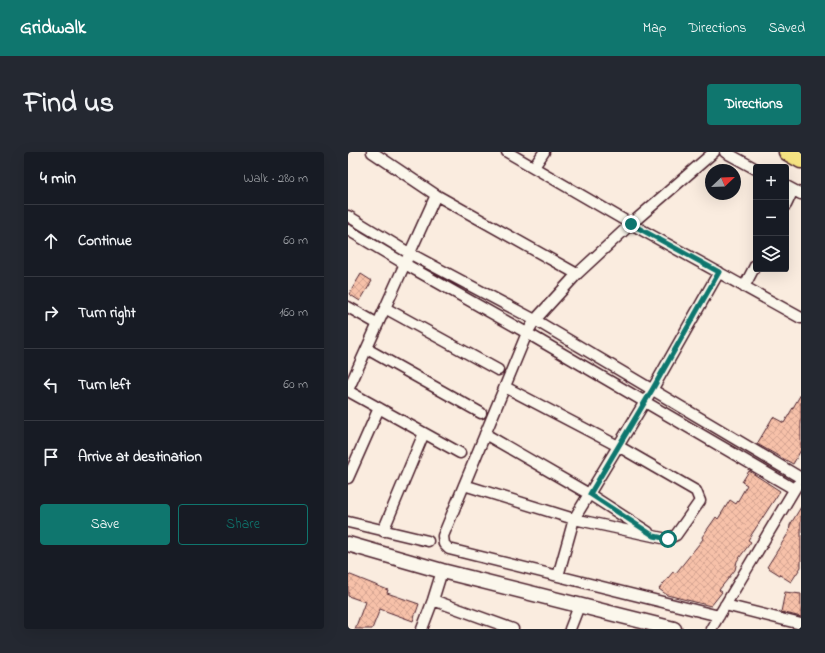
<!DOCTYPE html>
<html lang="en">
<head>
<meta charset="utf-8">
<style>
  :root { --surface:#171b24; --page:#242831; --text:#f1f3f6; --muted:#9ea1a6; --line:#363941; --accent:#0f766e }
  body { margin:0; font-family:"Indie Flower",sans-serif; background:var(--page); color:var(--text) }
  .controls { position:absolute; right:12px; top:12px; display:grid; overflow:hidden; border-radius:4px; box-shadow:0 4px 16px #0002 }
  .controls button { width:36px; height:36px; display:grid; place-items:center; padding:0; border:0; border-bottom:1px solid var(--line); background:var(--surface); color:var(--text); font:20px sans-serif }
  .compass { position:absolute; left:357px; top:12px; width:36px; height:36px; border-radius:50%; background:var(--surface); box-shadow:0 4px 16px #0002; rotate:67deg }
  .stop { position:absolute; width:12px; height:12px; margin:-9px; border:3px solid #0f766e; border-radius:50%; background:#fff }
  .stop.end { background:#0f766e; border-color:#fff; box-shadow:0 1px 4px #0008 }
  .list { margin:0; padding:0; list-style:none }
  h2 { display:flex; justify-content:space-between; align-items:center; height:52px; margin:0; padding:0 16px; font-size:17px }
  h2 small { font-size:13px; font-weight:400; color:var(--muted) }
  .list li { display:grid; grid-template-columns:26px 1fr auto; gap:12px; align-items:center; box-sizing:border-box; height:72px; padding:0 16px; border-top:1px solid var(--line) }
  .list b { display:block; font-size:15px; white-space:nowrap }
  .list em { font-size:13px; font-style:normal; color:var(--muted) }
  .actions { display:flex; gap:8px; padding:12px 16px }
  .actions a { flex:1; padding:9px 0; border:1px solid var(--accent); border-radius:4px; text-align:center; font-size:14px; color:var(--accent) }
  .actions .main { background:var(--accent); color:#fff }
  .icon { flex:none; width:22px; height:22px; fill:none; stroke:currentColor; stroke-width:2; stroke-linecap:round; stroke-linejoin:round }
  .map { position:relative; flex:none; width:453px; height:477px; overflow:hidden; border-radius:4px }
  header { display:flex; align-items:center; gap:24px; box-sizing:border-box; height:56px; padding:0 20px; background:var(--accent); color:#fff }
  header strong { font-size:19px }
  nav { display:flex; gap:22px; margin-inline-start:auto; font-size:14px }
  .intro { display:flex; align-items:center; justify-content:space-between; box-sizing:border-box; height:96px; padding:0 24px }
  h1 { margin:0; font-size:28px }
  .button { padding:10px 18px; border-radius:4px; background:var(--accent); color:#fff; font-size:14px; font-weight:700 }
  main { display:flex; gap:24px; padding:0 24px }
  aside { flex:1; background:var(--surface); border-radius:4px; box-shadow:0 4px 16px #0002 }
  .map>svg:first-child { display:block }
  .building { fill:url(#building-cross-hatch); stroke:#4a1f2b }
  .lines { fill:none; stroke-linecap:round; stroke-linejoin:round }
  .street-casing { stroke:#4a1f2b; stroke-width:13 }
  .secondary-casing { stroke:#4a1f2b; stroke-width:17 }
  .primary-casing { stroke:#4a1f2b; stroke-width:19 }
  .street { stroke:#fbf7ec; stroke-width:10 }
  .secondary { stroke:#fbf7ec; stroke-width:14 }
  .primary { stroke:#f5e382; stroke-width:16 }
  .route { stroke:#0f766e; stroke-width:5 }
</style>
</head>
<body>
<header>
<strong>Gridwalk</strong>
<nav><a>Map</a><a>Directions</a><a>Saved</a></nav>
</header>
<div class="intro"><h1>Find us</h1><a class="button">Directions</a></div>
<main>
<aside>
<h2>4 min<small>Walk · 280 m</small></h2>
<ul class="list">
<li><svg class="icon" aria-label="ahead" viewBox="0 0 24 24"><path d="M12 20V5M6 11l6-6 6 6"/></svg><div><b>Continue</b></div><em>60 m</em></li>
<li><svg class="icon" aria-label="right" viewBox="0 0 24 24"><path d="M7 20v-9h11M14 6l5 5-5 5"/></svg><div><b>Turn right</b></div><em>160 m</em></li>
<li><svg class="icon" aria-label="left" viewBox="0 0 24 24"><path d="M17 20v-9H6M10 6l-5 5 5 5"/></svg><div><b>Turn left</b></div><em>60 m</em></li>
<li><svg class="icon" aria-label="arrive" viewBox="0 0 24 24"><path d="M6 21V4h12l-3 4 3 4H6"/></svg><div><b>Arrive at destination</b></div></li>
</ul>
<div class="actions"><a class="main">Save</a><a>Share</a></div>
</aside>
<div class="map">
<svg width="453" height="477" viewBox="0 0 453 477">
  <defs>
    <pattern id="building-cross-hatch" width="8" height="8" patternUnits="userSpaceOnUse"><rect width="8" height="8" fill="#f7c1a9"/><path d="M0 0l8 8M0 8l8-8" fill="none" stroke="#d5a592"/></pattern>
  </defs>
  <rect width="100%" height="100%" fill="#faecdf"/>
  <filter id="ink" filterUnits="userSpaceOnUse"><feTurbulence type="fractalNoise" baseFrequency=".025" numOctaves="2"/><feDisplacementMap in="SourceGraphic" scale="8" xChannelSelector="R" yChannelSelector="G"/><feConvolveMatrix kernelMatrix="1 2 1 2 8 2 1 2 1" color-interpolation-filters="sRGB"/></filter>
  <g filter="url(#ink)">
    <path class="building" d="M 13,122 L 24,129 L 12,149 L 1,142 Z
      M 453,242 L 453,298 L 445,312 L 409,292 L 425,265 L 436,271 Z
      M 401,319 L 432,339 L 400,388 L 403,390 L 389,409 L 387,418 L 371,438 L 374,440 L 363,454 L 319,443 L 311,437 L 325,420 L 328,421 L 355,387 L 354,385 L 368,365 L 370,367 L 382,348 L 388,352 L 399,333 L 394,330 Z
      M 453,355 L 453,415 L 443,430 L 419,415 L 441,380 L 442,373 Z
      M 0,422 L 40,438 L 39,441 L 71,452 L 65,469 L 32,457 L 24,477 L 7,477 L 17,450 L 0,444 Z
      M 437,440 L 453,442 L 453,465 L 433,460 Z"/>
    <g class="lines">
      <defs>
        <path id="street" d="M 24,0 L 88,43
          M 159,0 L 283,72 L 453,166
          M 366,0 L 283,72 L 229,122 L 187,168 L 179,181 L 95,384 L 96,392 L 101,397 L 371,464
          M 377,0 L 408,17
          M 186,15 L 196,0
          M 438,34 L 453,42
          M 438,53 L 445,38
          M 0,64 L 61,101 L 187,168 L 453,326
          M 0,78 L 57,112 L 179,181 L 446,337
          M 396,135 L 408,112
          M 0,155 L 30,172
          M 37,156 L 150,218
          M 19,197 L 133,261
          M 0,238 L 88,43 L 229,122
          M 0,239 L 112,301
          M 137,282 L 241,342 L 300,380
          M 0,326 L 31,256
          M 116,333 L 226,367 L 319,387 L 328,383 L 352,349 L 348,339 L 270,294 L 157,235
          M 0,370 L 80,389
          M 35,379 L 76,281
          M 210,424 L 226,367 L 304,238 L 371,120
          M 85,448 L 165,477
          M 377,453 L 453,472
          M 74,477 L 85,448 L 94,419
          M 222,477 L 231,454
          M 363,477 L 449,333"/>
        <path id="secondary" d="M 0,392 L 94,419 L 326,477"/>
        <path id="primary" d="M 439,0 L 453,8"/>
      </defs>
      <use href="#street" class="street-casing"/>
      <use href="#secondary" class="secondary-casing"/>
      <use href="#primary" class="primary-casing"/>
      <use href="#street" class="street"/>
      <use href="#secondary" class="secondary"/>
      <use href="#primary" class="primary"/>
    </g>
  </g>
  <g class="lines" filter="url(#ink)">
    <path class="route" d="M 283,72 L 371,120 L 304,238 L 242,342 L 306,384 L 320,387"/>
  </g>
</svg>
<div class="controls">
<button>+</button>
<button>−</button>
<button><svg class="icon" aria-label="layers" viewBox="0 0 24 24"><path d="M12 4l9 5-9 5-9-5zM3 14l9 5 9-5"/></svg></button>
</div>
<svg class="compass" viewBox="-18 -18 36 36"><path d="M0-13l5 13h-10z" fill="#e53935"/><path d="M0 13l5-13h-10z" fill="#9ea1a6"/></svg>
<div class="stop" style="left:320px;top:387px"></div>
<div class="stop end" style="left:283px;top:72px"></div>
</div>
</main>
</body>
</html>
